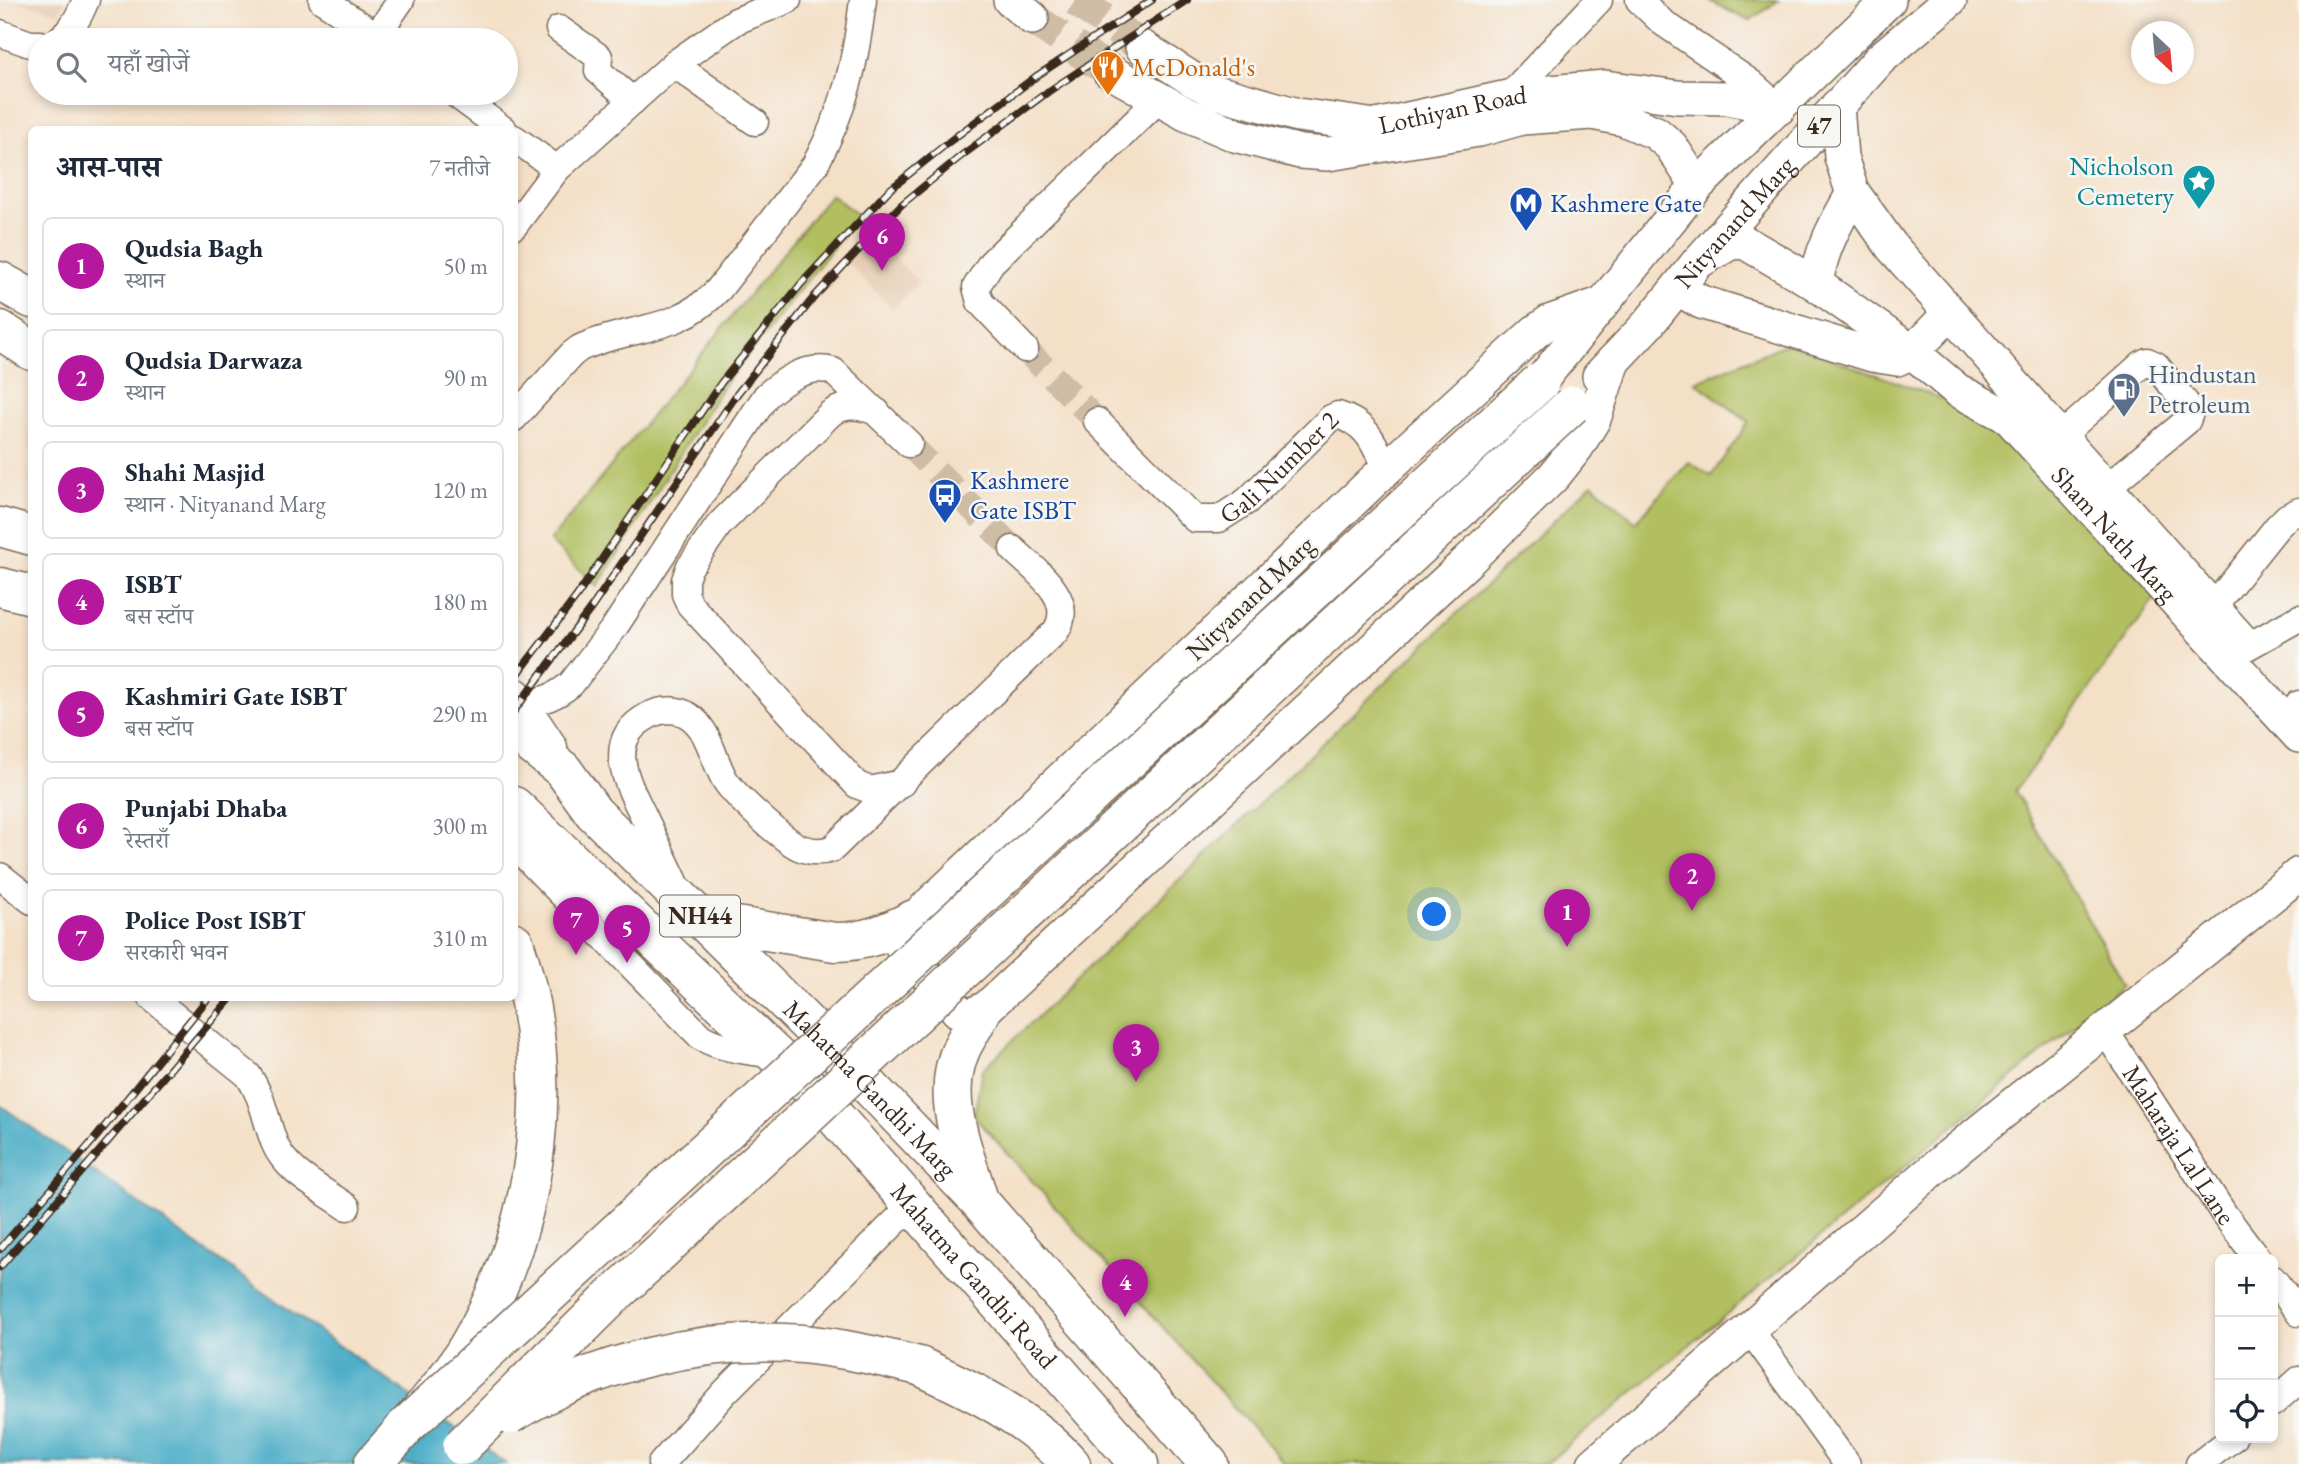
<!DOCTYPE html>
<html lang="hi">
<head>
<meta charset="utf-8">
<style>
  :root { --surface:#fff; --page:#f2f2f3; --text:#1f2937; --muted:#747a83; --line:#e0e1e3; --accent:#b5179e }
  body { margin:0; font-family:"EB Garamond","Noto Serif Devanagari",serif; background:var(--page); color:var(--text) }
  .controls { position:absolute; right:21px; bottom:21px; display:grid; overflow:hidden; border-radius:10px; box-shadow:0 4px 10px #0003 }
  .controls button { width:63px; height:63px; display:grid; place-items:center; padding:0; border:0; border-bottom:2px solid var(--line); background:var(--surface); color:var(--text); font:35px sans-serif }
  .compass { position:absolute; left:2131px; top:21px; width:63px; height:63px; border-radius:50%; background:var(--surface); box-shadow:0 4px 10px #0003; rotate:154deg }
  .you { position:absolute; left:1435px; top:915px; width:24px; height:24px; margin:-18px; border:5px solid #fff; border-radius:50%; background:#1a73e8; box-shadow:0 0 0 10px #1a73e833 }
  .badge { display:grid; place-items:center; width:46px; height:46px; border-radius:50%; background:var(--accent); color:#fff; font-size:23px; font-weight:700 }
  .pin { position:absolute; translate:-50% -58px; filter:drop-shadow(0 2px 4px #0008) }
  .pin::after { content:''; position:absolute; top:37px; width:24px; height:21px; background:inherit; clip-path:polygon(0 0,100% 0,50% 100%) }
  .list { margin:0; padding:0; list-style:none }
  h2 { display:flex; justify-content:space-between; align-items:center; height:91px; margin:0; padding:0 28px; font-size:30px }
  h2 small { font-size:23px; font-weight:400; color:var(--muted) }
  .list li { display:grid; grid-template-columns:46px 1fr auto; gap:21px; align-items:center; box-sizing:border-box; height:98px; margin:0 14px 14px; padding:0 14px; border:2px solid var(--line); border-radius:10px }
  .list b { display:block; font-size:26px; white-space:nowrap }
  .list p { margin:0; font-size:23px; white-space:nowrap; color:var(--muted) }
  .list em { font-size:23px; font-style:normal; color:var(--muted) }
  .icon { flex:none; width:38px; height:38px; fill:none; stroke:currentColor; stroke-width:2; stroke-linecap:round; stroke-linejoin:round }
  .map { position:relative; flex:none; width:2299px; height:1464px; overflow:hidden }
  .search { position:absolute; background:var(--surface); box-shadow:0 4px 10px #0003; left:28px; top:28px; width:490px; height:77px; display:flex; align-items:center; gap:18px; box-sizing:border-box; padding:0 24px; border-radius:38px; color:var(--muted); font-size:26px }
  .panel { position:absolute; background:var(--surface); box-shadow:0 4px 10px #0003; left:28px; top:126px; width:490px; height:875px; border-radius:10px }
  .map>svg:first-child { display:block }
  .built { fill:#e7cfb5 }
  .green { fill:#b1bf61; stroke:#767440; stroke-width:2 }
  .water { fill:#45aac5; stroke:#406a72; stroke-width:2 }
  .lines { fill:none; stroke-linecap:round; stroke-linejoin:round }
  .minor-tunnel { stroke:#cfbca5; stroke-width:26; stroke-dasharray:26 13; stroke-linecap:butt }
  .major-tunnel { stroke:#cfbca5; stroke-width:33; stroke-dasharray:33 17; stroke-linecap:butt }
  .minor-casing { stroke:#7c6a59; stroke-width:29 }
  .major-casing { stroke:#7c6a59; stroke-width:36 }
  .highway-casing { stroke:#7c6a59; stroke-width:41 }
  .minor { stroke:#fff; stroke-width:26 }
  .major { stroke:#fff; stroke-width:33 }
  .highway { stroke:#fff; stroke-width:38 }
  .rail-casing { stroke:#3b2a1e; stroke-width:8 }
  .rail { stroke:#f6f6f2; stroke-width:5; stroke-dasharray:16; stroke-linecap:butt }
  .highway-bridge-casing { stroke:#7c6a59; stroke-width:41; stroke-linecap:butt }
  .highway-bridge { stroke:#fff; stroke-width:38 }
  .labels { text-anchor:middle; stroke-width:5; stroke-linejoin:round; paint-order:stroke }
  .shield { fill:#f6f6f2; stroke:#73675e; stroke-width:2 }
  .shield-label { font-size:24px; font-weight:bold; fill:#3b2a1e }
  .food-label { font-size:26px; fill:#c56008; stroke:#f6f6f2; text-anchor:start }
  .street-label { font-size:26px; fill:#3b2a1e; stroke:#f6f6f2 }
  .culture-label { font-size:26px; fill:#0d838f; stroke:#f6f6f2; text-anchor:end }
  .transit-label { font-size:26px; fill:#164399; stroke:#f6f6f2; text-anchor:start }
  .service-label { font-size:26px; fill:#4e5e75; stroke:#f6f6f2; text-anchor:start }
</style>
</head>
<body>
<div class="map">
<svg width="2299" height="1464" viewBox="0 0 2299 1464">
  <rect width="100%" height="100%" fill="#f6f6f2"/>
  <filter id="ink" filterUnits="userSpaceOnUse"><feTurbulence type="fractalNoise" baseFrequency=".0143" numOctaves="2"/><feDisplacementMap in="SourceGraphic" scale="14" xChannelSelector="R" yChannelSelector="G"/><feConvolveMatrix kernelMatrix="1 2 1 2 8 2 1 2 1" color-interpolation-filters="sRGB"/></filter>
  <filter id="wash" filterUnits="userSpaceOnUse"><feTurbulence type="fractalNoise" baseFrequency=".00686" numOctaves="4" result="noise"/><feDisplacementMap in="SourceGraphic" scale="28" xChannelSelector="R" yChannelSelector="G"/><feGaussianBlur stdDeviation="1.57" result="paint"/><feColorMatrix in="noise" values="0 0 0 0 0 0 0 0 0 0 0 0 0 0 0 0 0 1.4 0 .05"/><feComposite in="paint" operator="in"/></filter>
  <g filter="url(#wash)">
    <rect width="100%" height="100%" fill="#f4e0c7"/>
    <path class="built" d="M 12,0 L 65,0 L 59,13 Z
      M 871,233 L 919,283 L 892,309 L 844,259 Z"/>
    <path class="green" d="M 1708,0 L 1779,0 L 1749,21 Z
      M 831,194 L 858,216 L 721,389 L 597,587 L 550,541 Z
      M 1788,343 L 1991,416 L 2156,597 L 2015,791 L 2125,984 L 1546,1464 L 1285,1464 L 974,1116 L 982,1070 L 1592,484 L 1636,522 L 1689,462 L 1711,476 L 1749,422 L 1695,382 Z"/>
    <path class="water" d="M 0,1105 L 506,1464 L 0,1464 Z"/>
  </g>
  <g filter="url(#ink)">
    <g class="lines">
      <path class="minor-tunnel" d="M 1025,349 L 1097,421
        M 909,444 L 1013,549"/>
      <path class="major-tunnel" d="M 1076,0 L 1142,47
        M 1032,18 L 1109,71"/>
      <defs>
        <g id="minor">
          <path d="M 322,0 L 384,40"/>
          <path d="M 1639,0 L 1662,22 L 1751,83 L 1779,108"/>
          <path d="M 559,29 L 599,57 L 598,71 L 633,101"/>
          <path d="M 0,33 L 30,44 L 40,44"/>
          <path d="M 377,35 L 401,0"/>
          <path d="M 59,40 C 73,29 79,16 86,0"/>
          <path d="M 674,64 L 755,122"/>
          <path d="M 454,93 L 504,130"/>
          <path d="M 1508,97 L 1599,0"/>
          <path d="M 514,138 L 557,169"/>
          <path d="M 514,226 L 557,169 L 674,64 L 736,21 L 788,0"/>
          <path d="M 1025,349 L 980,302 L 976,287 L 991,263 L 1160,98"/>
          <path d="M 877,412 C 860,406 846,403 830,414 L 719,525 L 689,568 L 685,580 L 685,594 L 690,605 L 857,785 L 870,790 L 902,783"/>
          <path d="M 514,418 L 572,354 L 580,348 C 631,325 677,334 719,289 L 815,165 C 846,106 855,65 863,0"/>
          <path id="s1" d="M 1097,421 L 1195,519 L 1219,519 L 1247,501 L 1331,418 L 1338,415 C 1368,424 1374,443 1386,469"/>
          <path d="M 2060,437 L 2142,364 L 2147,361 L 2156,365 L 2188,406 L 2190,413 L 2187,421 L 2106,488"/>
          <path d="M 2213,607 L 2277,527 L 2287,517 L 2299,511"/>
          <path d="M 2247,647 L 2299,618"/>
          <path d="M 517,701 C 538,705 555,697 571,684 L 614,628 L 766,396 C 784,380 807,364 833,371 L 909,444"/>
          <path d="M 2298,706 L 2299,704"/>
          <path d="M 514,845 L 701,1037 C 723,1050 750,1051 776,1055"/>
          <path d="M 0,876 L 32,901"/>
          <path d="M 675,882 C 665,861 655,840 645,819 C 628,784 602,741 648,716 C 660,709 677,708 689,716 C 709,729 713,760 725,780 C 735,796 785,842 801,848 C 811,852 822,852 832,849 L 1056,631 C 1077,598 1034,570 1013,549"/>
          <path d="M 152,998 L 248,1075 C 263,1097 265,1118 274,1142 C 285,1172 322,1189 347,1207"/>
          <path id="s2" d="M 2104,1029 L 2224,1214 L 2258,1259"/>
          <path d="M 2273,1279 L 2299,1313"/>
          <path d="M 1750,1330 L 1847,1464"/>
          <path d="M 2273,1403 L 2299,1380"/>
          <path d="M 661,1464 L 725,1392 L 912,1205"/>
          <path d="M 2199,1464 L 2233,1438"/>
        </g>
        <g id="major">
          <path d="M 1010,0 L 1032,18"/>
          <path id="s3" d="M 1142,47 L 1195,81 L 1216,92 L 1298,115 L 1376,126 L 1516,95 L 1605,87 L 1678,97 L 1727,98 L 1779,108"/>
          <path d="M 1109,71 L 1186,114 L 1235,135 L 1300,152 L 1328,154 L 1479,130 L 1522,118 L 1592,113 L 1623,119 L 1656,133 L 1671,146 L 1697,186"/>
          <path d="M 1837,106 L 1841,157 L 1852,191 L 1892,247 L 2243,642"/>
          <path id="s4" d="M 1698,262 L 1730,243 L 1744,242 L 1816,284 L 1912,352 L 1957,390 L 2008,417 L 2299,736"/>
          <path d="M 1816,284 C 1821,249 1836,223 1853,193"/>
          <path d="M 1678,289 L 1701,302 L 1872,355 L 1897,359 L 1912,352 L 1950,313"/>
          <path d="M 1603,303 L 1549,322 L 1536,331 L 1386,469 L 914,919 L 901,937 L 902,947 L 958,1011 L 968,1015 L 981,1013 L 1470,559 L 1554,476 L 1577,447 L 1594,419 L 1613,361"/>
          <path id="s5" d="M 1599,376 L 1649,323 L 1698,262 L 1880,59 L 1950,0"/>
          <path d="M 1540,382 L 1697,186 L 1889,0"/>
          <path d="M 1594,1464 L 1945,1159 L 2299,874"/>
        </g>
        <g id="highway">
          <path d="M 0,281 L 32,299"/>
          <path d="M 0,330 L 32,351"/>
          <path d="M 0,527 L 32,536"/>
          <path d="M 0,587 L 32,595"/>
          <path d="M 514,697 L 548,748"/>
          <path id="s6" d="M 514,731 L 563,770 L 594,813 L 842,1058 L 980,1202 L 1209,1464"/>
          <path id="s7" d="M 514,806 L 809,1087 L 1139,1464"/>
          <path d="M 705,921 L 835,942 C 865,942 887,933 914,919"/>
          <path d="M 978,1197 C 963,1148 939,1096 962,1047 C 968,1035 975,1024 981,1013"/>
          <path d="M 919,1366 C 975,1391 1029,1418 1071,1464"/>
          <path d="M 373,1464 C 407,1425 444,1388 470,1343 C 540,1222 559,1076 514,942"/>
        </g>
      </defs>
      <use href="#minor" class="minor-casing"/>
      <use href="#major" class="major-casing"/>
      <use href="#highway" class="highway-casing"/>
      <use href="#minor" class="minor"/>
      <use href="#major" class="major"/>
      <use href="#highway" class="highway"/>
      <defs>
        <path id="rail" d="M 514,679 L 577,596 L 721,383 L 801,284 L 888,191 L 950,141 L 1038,75 L 1152,0
          M 514,711 L 592,607 L 737,394 L 815,296 L 901,205 L 961,156 L 1049,91 L 1187,0
          M 0,1249 L 97,1136 L 208,998
          M 0,1267 L 231,998"/>
      </defs>
      <use href="#rail" class="rail-casing"/>
      <use href="#rail" class="rail"/>
      <defs>
        <path id="highway-bridge" d="M 509,1415 C 594,1362 704,1336 803,1344 C 843,1348 881,1357 919,1366
          M 405,1427 L 1540,382
          M 462,1446 L 615,1294 L 1572,405"/>
      </defs>
      <use href="#highway-bridge" class="highway-bridge-casing"/>
      <use href="#highway-bridge" class="highway-bridge"/>
    </g>
  </g>
  <defs>
    <symbol id="restaurant-pin" viewBox="-11 -11 22 30"><path d="M0 17L-7.5 6A9.5 9.5 0 1 1 7.5 6Z" fill="#e8710a" stroke="#f6f6f2"/><path d="M-5-6h1v4h1v-4h1v4h1v-4h1v5L-1.5 .5V6h-2V.5L-5-1ZM5-6V6H3V1.5H1.5Q1.5-4 5-6Z" fill="#fff"/></symbol>
    <symbol id="sight-pin" viewBox="-11 -11 22 30"><path d="M0 17L-7.5 6A9.5 9.5 0 1 1 7.5 6Z" fill="#0f9aa8" stroke="#f6f6f2"/><path d="M0-6L1.8-2.2L6-1.7L2.9 1.2L3.7 5.4L0 3.3L-3.7 5.4L-2.9 1.2L-6-1.7L-1.8-2.2Z" fill="#fff"/></symbol>
    <symbol id="metro-pin" viewBox="-11 -11 22 30"><path d="M0 17L-7.5 6A9.5 9.5 0 1 1 7.5 6Z" fill="#1a4fb4" stroke="#f6f6f2"/><path d="M-5.5 5V-5H-3L0 0L3-5H5.5V5H3V-.5L0 4L-3-.5V5Z" fill="#fff"/></symbol>
    <symbol id="fuel-pin" viewBox="-11 -11 22 30"><path d="M0 17L-7.5 6A9.5 9.5 0 1 1 7.5 6Z" fill="#5c6f8a" stroke="#f6f6f2"/><path d="M-5.5-6h7V0h2V4h1.3V-2.5L3-4.5l.8-.8L6-3V5H2.5V1h-1V6h-7ZM-4.2-4.7v3.2H.2V-4.7Z" fill="#fff"/></symbol>
    <symbol id="bus-pin" viewBox="-11 -11 22 30"><path d="M0 17L-7.5 6A9.5 9.5 0 1 1 7.5 6Z" fill="#1a4fb4" stroke="#f6f6f2"/><path d="M-5-6H5V4H4V6H2V4H-2V6H-4V4H-5ZM-3.5-4V0h7V-4ZM-3.5 1.2v1.5H-2V1.2ZM2 1.2v1.5H3.5V1.2Z" fill="#fff"/></symbol>
  </defs>
  <g fill-rule="evenodd">
    <use href="#restaurant-pin" x="1089" y="48" width="38" height="52"/>
    <use href="#sight-pin" x="2180" y="162" width="38" height="52"/>
    <use href="#metro-pin" x="1507" y="184" width="38" height="52"/>
    <use href="#fuel-pin" x="2105" y="370" width="38" height="52"/>
    <use href="#bus-pin" x="926" y="476" width="38" height="52"/>
  </g>
  <g class="labels">
    <g class="shield">
      <rect x="1798" y="105.5" width="42" height="41" rx="5"/>
      <rect x="660" y="895.5" width="80" height="41" rx="5"/>
    </g>
    <g class="shield-label">
      <text x="1819" y="134">47</text>
      <text x="700" y="924">NH44</text>
    </g>
    <g class="food-label">
      <text x="1132" y="76">McDonald's</text>
    </g>
    <g class="street-label">
      <text dy="9" stroke="none"><textPath href="#s3" startOffset="329">Lothiyan Road</textPath></text>
      <text dy="9" stroke="none"><textPath href="#s5" startOffset="205">Nityanand Marg</textPath></text>
      <text dy="9" stroke="none"><textPath href="#s1" startOffset="242">Gali Number 2</textPath></text>
      <text dy="9" stroke="none"><textPath href="#s4" startOffset="527">Sham Nath Marg</textPath></text>
      <text transform="translate(1250 598) rotate(-44)" y="9">Nityanand Marg</text>
      <text dy="9" stroke="none"><textPath href="#s6" startOffset="506">Mahatma Gandhi Marg</textPath></text>
      <text dy="9" stroke="none"><textPath href="#s2" startOffset="138">Maharaja Lal Lane</textPath></text>
      <text dy="9" stroke="none"><textPath href="#s7" startOffset="658">Mahatma Gandhi Road</textPath></text>
    </g>
    <g class="culture-label">
      <text x="2174" y="175">Nicholson<tspan x="2174" dy="30">Cemetery</tspan></text>
    </g>
    <g class="transit-label">
      <text x="1550" y="212">Kashmere Gate</text>
      <text x="970" y="489">Kashmere<tspan x="970" dy="30">Gate ISBT</tspan></text>
    </g>
    <g class="service-label">
      <text x="2148" y="383">Hindustan<tspan x="2148" dy="30">Petroleum</tspan></text>
    </g>
  </g>
</svg>
<div class="controls">
<button>+</button>
<button>−</button>
<button><svg class="icon" aria-label="locate" viewBox="0 0 24 24"><circle cx="12" cy="12" r="6"/><path d="M12 2v4M12 18v4M2 12h4M18 12h4"/></svg></button>
</div>
<svg class="compass" viewBox="-18 -18 36 36"><path d="M0-13l5 13h-10z" fill="#e53935"/><path d="M0 13l5-13h-10z" fill="#747a83"/></svg>
<div class="you"></div>
<div class="pin badge" style="left:1567px;top:947px">1</div>
<div class="pin badge" style="left:1692px;top:911px">2</div>
<div class="pin badge" style="left:1136px;top:1082px">3</div>
<div class="pin badge" style="left:1125px;top:1317px">4</div>
<div class="pin badge" style="left:627px;top:963px">5</div>
<div class="pin badge" style="left:882px;top:271px">6</div>
<div class="pin badge" style="left:576px;top:955px">7</div>
<div class="search"><svg class="icon" aria-label="search" viewBox="0 0 24 24"><circle cx="10" cy="10" r="6"/><path d="M15 15l6 6"/></svg>यहाँ खोजें</div>
<section class="panel">
<h2>आस-पास<small>7 नतीजे</small></h2>
<ul class="list">
<li><span class="badge">1</span><div><b>Qudsia Bagh</b><p>स्थान</p></div><em>50 m</em></li>
<li><span class="badge">2</span><div><b>Qudsia Darwaza</b><p>स्थान</p></div><em>90 m</em></li>
<li><span class="badge">3</span><div><b>Shahi Masjid</b><p>स्थान · Nityanand Marg</p></div><em>120 m</em></li>
<li><span class="badge">4</span><div><b>ISBT</b><p>बस स्टॉप</p></div><em>180 m</em></li>
<li><span class="badge">5</span><div><b>Kashmiri Gate ISBT</b><p>बस स्टॉप</p></div><em>290 m</em></li>
<li><span class="badge">6</span><div><b>Punjabi Dhaba</b><p>रेस्तराँ</p></div><em>300 m</em></li>
<li><span class="badge">7</span><div><b>Police Post ISBT</b><p>सरकारी भवन</p></div><em>310 m</em></li>
</ul>
</section>
</div>
</body>
</html>
